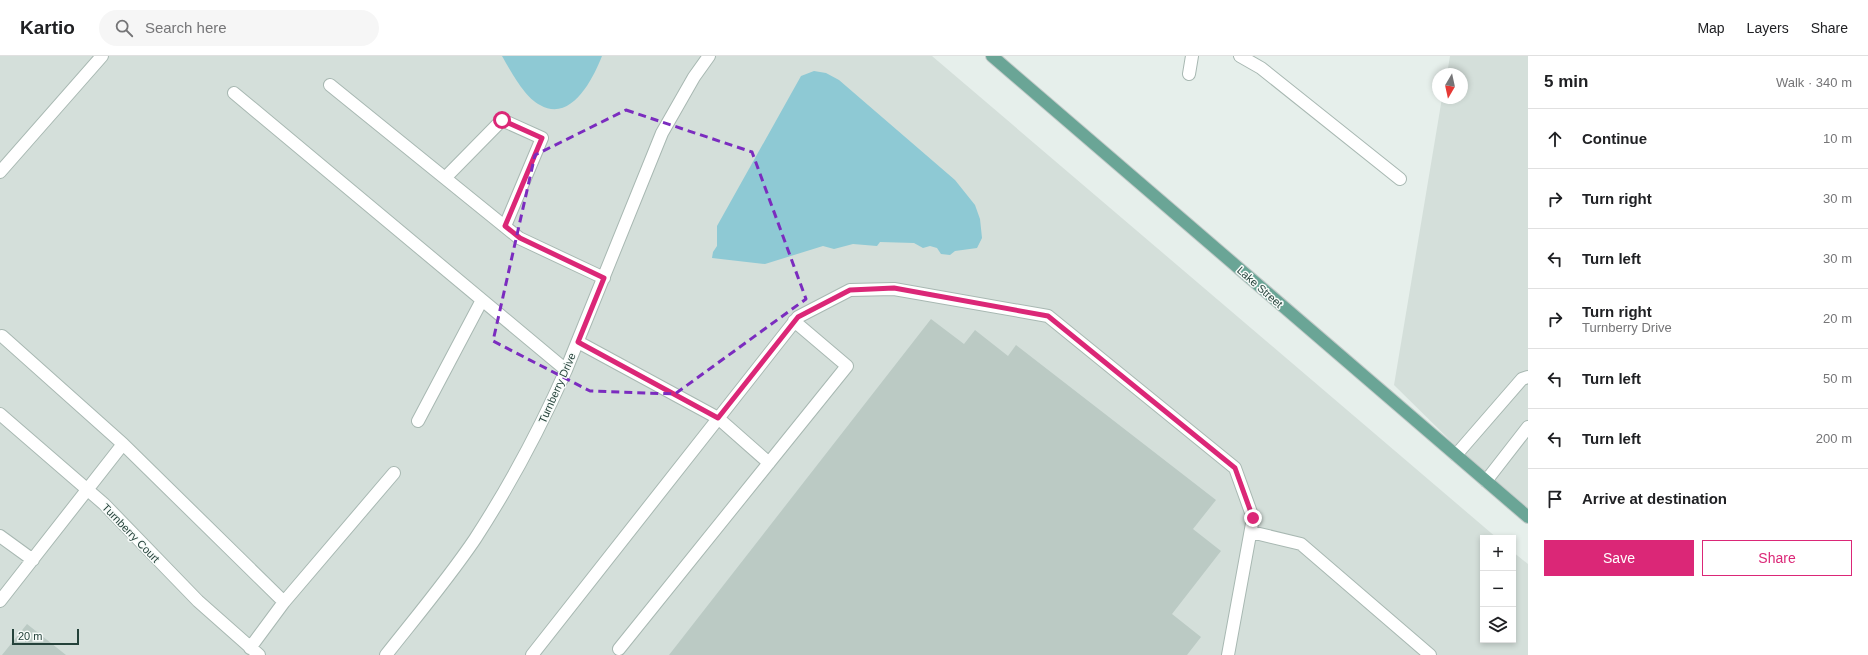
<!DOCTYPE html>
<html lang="en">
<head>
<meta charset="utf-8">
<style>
  :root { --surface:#fff; --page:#f6f6f6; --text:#202124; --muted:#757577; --line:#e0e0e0; --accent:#db2777 }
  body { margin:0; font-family:Helvetica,sans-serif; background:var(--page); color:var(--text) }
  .controls { position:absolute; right:12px; bottom:12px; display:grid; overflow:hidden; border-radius:0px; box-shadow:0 2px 6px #0003 }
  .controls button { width:36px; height:36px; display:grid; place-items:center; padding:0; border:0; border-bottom:1px solid var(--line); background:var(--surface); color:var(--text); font:20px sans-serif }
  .compass { position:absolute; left:1432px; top:12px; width:36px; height:36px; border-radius:50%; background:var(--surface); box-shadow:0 2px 6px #0003; rotate:189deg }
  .scale { position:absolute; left:12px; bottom:10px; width:67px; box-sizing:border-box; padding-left:4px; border:2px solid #24423a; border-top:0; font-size:11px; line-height:14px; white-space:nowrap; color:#24423a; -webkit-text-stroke:3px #f7fbf9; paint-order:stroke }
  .stop { position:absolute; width:12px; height:12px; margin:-9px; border:3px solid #db2777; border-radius:50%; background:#fff }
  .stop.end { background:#db2777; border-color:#fff; box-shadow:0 1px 4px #0008 }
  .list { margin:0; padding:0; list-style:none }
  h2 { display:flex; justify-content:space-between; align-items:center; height:52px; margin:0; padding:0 16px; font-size:17px }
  h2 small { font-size:13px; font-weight:400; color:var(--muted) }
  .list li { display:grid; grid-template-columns:26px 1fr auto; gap:12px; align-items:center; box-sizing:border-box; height:60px; padding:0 16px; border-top:1px solid var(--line) }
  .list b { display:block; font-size:15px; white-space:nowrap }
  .list p { margin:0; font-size:13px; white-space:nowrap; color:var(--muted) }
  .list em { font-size:13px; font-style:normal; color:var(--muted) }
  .actions { display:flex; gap:8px; padding:12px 16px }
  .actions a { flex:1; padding:9px 0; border:1px solid var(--accent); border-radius:0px; text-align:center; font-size:14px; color:var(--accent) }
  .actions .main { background:var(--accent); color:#fff }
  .icon { flex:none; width:22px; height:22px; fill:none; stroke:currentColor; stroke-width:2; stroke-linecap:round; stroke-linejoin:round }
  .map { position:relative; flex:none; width:1528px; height:599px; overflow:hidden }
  header { display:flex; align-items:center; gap:24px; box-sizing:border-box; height:56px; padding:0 20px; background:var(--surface); border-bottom:1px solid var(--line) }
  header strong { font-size:19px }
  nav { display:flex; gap:22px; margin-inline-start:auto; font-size:14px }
  .search { width:280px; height:36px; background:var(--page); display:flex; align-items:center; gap:10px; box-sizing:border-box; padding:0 14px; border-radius:22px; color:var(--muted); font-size:15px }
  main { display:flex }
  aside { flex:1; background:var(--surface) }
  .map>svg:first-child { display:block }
  .built { fill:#d4dfda }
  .water { fill:#8ec9d4 }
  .building { fill:#bbcac4 }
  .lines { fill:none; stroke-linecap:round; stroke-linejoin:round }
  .minor-casing { stroke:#a8b8b2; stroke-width:14 }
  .major-casing { stroke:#c2cac8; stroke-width:14 }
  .minor { stroke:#fff; stroke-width:12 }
  .major { stroke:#6aa596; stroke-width:12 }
  .route { stroke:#db2777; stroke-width:5 }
  .marked { fill:none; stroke:#7b2cbf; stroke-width:3; stroke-dasharray:8 5; stroke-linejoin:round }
  .labels { text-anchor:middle; stroke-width:3; stroke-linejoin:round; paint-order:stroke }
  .street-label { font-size:11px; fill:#24423a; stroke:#f7fbf9 }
</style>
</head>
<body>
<header>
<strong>Kartio</strong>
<div class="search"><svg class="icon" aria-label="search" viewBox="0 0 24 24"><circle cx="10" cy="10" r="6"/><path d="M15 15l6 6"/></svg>Search here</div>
<nav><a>Map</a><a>Layers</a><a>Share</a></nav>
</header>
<main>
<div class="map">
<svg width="1528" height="599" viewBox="0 0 1528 599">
  <rect width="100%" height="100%" fill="#e6efeb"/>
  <path class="built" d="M 0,0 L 932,0 L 1497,482 L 1483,482 L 1483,584 L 1513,584 L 1513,496 L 1528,508 L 1528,599 L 0,599 Z
    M 1450,0 L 1528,0 L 1528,453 L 1465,399 L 1394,329 L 1442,42 L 1462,42 L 1462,18 L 1447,18 Z"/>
  <path class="water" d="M 502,0 L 602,0 C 593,23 571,67 540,49 C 525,42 510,14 502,0 Z
    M 814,15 L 826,17 L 839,24 L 955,124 L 975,149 L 980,163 L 982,182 L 977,192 L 955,195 L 950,199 L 941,198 L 937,192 L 930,190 L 923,192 L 914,187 L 880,186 L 877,190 L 853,188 L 834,193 L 823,190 L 765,208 L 712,202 L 713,196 L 717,190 L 717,170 L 801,20 Z"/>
  <path class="building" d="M 931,263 L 964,288 L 975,274 L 1008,300 L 1016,289 L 1216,444 L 1193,473 L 1221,495 L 1172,558 L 1201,581 L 1187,599 L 669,599 Z
    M 27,568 L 66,599 L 2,599 Z"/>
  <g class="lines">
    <defs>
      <path id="minor" d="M 1240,0 L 1261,12 L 1400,123
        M 1189,18 L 1192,0
        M 330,29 L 519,182 L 604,222
        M 234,37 L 566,314
        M 0,116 L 102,0
        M 445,122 L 502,64 L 542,82 L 505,170
        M 2,280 L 123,388
        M 578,286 L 718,362 L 769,407
        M 0,358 L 104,448 L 198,545 L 259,599
        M 418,365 L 482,244
        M 1456,399 L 1522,323 L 1528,321
        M 1486,425 L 1528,371
        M 1251,476 L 1301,488 L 1430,599
        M 0,480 L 33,504
        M 0,545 L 123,388 L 284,546 L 250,592
        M 284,546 L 394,417
        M 619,593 L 847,310 L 794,265
        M 386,599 C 416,561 448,523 475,483 C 510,429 540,373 566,314 L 662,77 L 694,21 L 709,0
        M 532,599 L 798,261 L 850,234 L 894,233 L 1048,260 L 1235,412 L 1253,462 L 1228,599"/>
      <path id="major" d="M 992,0 L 1528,461"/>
    </defs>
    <use href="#minor" class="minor-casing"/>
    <use href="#major" class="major-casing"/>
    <use href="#minor" class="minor"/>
    <use href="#major" class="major"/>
  </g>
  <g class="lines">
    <path class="route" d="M 502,64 L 542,82 L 505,170 L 520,182 L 604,222 L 578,286 L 718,362 L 798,261 L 850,234 L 894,232 L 1048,260 L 1235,412 L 1253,462"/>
  </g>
  <path class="marked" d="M 626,54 L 752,96 L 806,243 L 675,338 L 590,335 L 493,285 L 535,99 Z"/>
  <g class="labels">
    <g class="street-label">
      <text transform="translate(1260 231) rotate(41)" y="4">Lake Street</text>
      <text transform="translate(557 332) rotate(-66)" y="4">Turnberry Drive</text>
      <text transform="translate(131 477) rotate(46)" y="4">Turnberry Court</text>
    </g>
  </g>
</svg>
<div class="controls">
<button>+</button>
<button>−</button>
<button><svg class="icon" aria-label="layers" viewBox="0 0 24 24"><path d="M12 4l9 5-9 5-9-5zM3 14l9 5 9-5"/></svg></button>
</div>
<svg class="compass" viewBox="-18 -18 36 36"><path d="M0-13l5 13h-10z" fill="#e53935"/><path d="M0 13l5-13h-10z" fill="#757577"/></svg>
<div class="scale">20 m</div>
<div class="stop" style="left:502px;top:64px"></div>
<div class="stop end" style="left:1253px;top:462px"></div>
</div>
<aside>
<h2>5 min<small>Walk · 340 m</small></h2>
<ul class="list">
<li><svg class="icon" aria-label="ahead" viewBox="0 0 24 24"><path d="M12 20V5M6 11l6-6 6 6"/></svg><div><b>Continue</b></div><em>10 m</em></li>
<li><svg class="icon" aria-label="right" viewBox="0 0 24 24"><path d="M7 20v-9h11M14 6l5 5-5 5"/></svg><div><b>Turn right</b></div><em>30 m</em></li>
<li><svg class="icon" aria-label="left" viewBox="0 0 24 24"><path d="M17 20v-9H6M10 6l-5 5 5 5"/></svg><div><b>Turn left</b></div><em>30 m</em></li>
<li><svg class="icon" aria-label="right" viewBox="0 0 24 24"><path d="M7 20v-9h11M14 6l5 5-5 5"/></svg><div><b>Turn right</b><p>Turnberry Drive</p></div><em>20 m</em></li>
<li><svg class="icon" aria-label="left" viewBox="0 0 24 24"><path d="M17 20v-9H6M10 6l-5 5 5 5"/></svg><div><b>Turn left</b></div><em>50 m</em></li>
<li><svg class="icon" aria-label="left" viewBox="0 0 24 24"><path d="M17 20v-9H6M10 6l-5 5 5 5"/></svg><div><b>Turn left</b></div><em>200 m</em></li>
<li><svg class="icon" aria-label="arrive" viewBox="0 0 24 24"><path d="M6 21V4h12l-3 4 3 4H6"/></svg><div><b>Arrive at destination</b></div></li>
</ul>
<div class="actions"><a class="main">Save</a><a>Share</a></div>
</aside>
</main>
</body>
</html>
